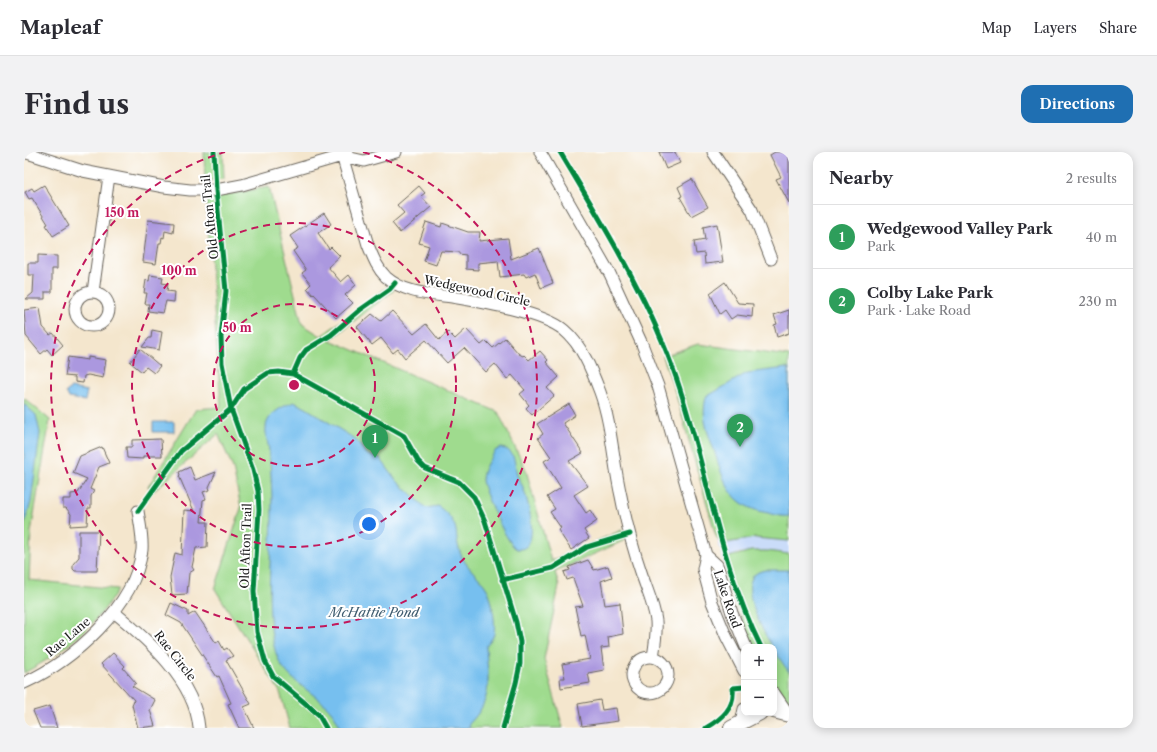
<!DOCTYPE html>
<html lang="en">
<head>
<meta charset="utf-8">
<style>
  :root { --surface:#fff; --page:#f2f2f3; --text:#2b2b33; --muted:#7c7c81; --line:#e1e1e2; --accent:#1f6fb2 }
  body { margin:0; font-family:"Libre Caslon Text",serif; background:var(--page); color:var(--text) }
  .controls { position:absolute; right:12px; bottom:12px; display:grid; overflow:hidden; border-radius:8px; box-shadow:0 2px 10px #0003 }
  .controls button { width:36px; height:36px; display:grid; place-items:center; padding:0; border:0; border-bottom:1px solid var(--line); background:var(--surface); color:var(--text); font:20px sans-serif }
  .you { position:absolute; left:345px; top:372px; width:14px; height:14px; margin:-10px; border:3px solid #fff; border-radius:50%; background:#1a73e8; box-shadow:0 0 0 6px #1a73e833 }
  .badge { display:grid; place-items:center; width:26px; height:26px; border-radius:50%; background:var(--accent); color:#fff; font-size:13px; font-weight:700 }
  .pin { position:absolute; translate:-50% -33px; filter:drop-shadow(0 1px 2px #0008) }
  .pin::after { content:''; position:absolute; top:21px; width:14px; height:12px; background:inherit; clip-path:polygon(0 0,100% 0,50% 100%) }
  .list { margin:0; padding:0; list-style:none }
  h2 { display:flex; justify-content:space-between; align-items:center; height:52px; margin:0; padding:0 16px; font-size:17px }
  h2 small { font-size:13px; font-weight:400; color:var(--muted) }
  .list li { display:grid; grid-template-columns:26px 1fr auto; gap:12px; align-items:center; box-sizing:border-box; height:64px; padding:0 16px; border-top:1px solid var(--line) }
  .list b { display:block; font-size:15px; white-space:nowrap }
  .list p { margin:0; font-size:13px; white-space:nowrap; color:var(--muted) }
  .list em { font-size:13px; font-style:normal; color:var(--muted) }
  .map { position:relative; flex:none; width:765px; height:576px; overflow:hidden; border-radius:12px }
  header { display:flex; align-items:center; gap:24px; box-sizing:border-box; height:56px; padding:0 20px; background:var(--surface); border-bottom:1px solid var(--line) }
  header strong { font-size:19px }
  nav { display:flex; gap:22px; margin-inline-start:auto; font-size:14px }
  .intro { display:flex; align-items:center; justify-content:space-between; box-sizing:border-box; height:96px; padding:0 24px }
  h1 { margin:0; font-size:28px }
  .button { padding:10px 18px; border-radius:12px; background:var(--accent); color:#fff; font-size:14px; font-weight:700 }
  main { display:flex; gap:24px; padding:0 24px }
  aside { flex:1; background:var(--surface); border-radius:12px; box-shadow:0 2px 10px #0003 }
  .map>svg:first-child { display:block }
  .built { fill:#cadcf9 }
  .green { fill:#9fdb8e; stroke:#5e7c55 }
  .water { fill:#76bfef; stroke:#496e86 }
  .building { fill:#ab98df }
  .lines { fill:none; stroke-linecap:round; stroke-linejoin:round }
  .minor-casing { stroke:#68635a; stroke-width:13 }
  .major-casing { stroke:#68635a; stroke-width:16 }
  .minor { stroke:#fff; stroke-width:11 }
  .major { stroke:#fff; stroke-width:14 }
  .cycleway-casing { stroke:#fff; stroke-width:8 }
  .cycleway { stroke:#00873e; stroke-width:5 }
  .ring { fill:none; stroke:#c2185b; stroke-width:2; stroke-dasharray:7 5 }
  .labels { text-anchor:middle; stroke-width:4; stroke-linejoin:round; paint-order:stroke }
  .street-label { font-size:12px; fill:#1c1c1c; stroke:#fff }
  .water-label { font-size:13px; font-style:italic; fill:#405d70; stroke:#fff }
  .centre { fill:#c2185b; stroke:#fff; stroke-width:2 }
  .ring-label { font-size:12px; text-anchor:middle; font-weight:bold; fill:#c2185b; stroke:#fff; stroke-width:4; stroke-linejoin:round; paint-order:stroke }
</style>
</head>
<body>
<header>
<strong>Mapleaf</strong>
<nav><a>Map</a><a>Layers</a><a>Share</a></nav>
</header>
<div class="intro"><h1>Find us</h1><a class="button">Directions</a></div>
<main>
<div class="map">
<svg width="765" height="576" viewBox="0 0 765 576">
  <rect width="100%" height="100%" fill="#fff"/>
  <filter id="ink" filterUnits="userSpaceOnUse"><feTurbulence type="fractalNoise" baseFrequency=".025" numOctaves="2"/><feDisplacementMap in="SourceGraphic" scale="8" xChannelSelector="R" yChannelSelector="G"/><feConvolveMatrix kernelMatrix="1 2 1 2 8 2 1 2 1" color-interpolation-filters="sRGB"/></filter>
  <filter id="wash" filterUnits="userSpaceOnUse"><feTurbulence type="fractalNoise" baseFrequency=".012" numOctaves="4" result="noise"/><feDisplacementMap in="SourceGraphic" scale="16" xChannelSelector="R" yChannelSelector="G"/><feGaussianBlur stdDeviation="0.9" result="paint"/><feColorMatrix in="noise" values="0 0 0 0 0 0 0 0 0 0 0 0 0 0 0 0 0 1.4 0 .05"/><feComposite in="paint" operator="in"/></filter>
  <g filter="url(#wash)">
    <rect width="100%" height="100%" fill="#f4e6cd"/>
    <path class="built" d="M 692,382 L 694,388 L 702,391 L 731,386 L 765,389 L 765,402 L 737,399 L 715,401 L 703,406 L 701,412 L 702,419 Z"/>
    <path class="green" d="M 180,0 L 199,0 L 200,27 L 181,29 Z
      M 245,35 L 278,172 L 297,184 L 365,134 L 370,138 L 306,188 L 474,260 L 502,318 L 527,409 L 598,378 L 601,388 L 531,420 L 535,434 L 520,507 L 539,576 L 266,576 L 256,540 L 191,437 L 217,356 L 209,316 L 194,282 L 130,339 L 124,335 L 172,257 L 197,255 L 182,46 Z
      M 674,192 L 765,204 L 765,389 L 731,386 L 702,391 L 694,388 L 692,384 L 652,243 L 639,204 Z
      M 0,246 L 26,268 L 7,380 L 5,428 L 94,437 C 71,476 39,500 0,521 Z
      M 727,399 L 743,399 L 765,402 L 765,549 L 750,532 L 750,495 L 730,495 C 724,479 693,418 705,405 Z"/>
    <path class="water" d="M 762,216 L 765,217 L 765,364 C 758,365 751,363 744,361 C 706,355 700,330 690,298 C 683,278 677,266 682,245 L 723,221 Z
      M 47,236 L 63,239 L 61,249 L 45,246 L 42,240 Z
      M 270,250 L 282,256 L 331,287 L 344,303 L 356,306 L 372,328 L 402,356 L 414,354 C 441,375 427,381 438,405 C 444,417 456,425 463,437 C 468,444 472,473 470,482 C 469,487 464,491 462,495 C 464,527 470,547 445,572 L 446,576 L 316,576 C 307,545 267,536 254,507 C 239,470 248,399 248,357 C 248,338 247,318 245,299 C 244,291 241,282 242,275 C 243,262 259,254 270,250 Z
      M 0,252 L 12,263 L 16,281 L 7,350 L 0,374 Z
      M 129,270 L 150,270 L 150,280 L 129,280 Z
      M 478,296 C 492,299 490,311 493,322 C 494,326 496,330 498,333 C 503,344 519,400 493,397 C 485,396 458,337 458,328 C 458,318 466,306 472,298 Z
      M 742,418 L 765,418 L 765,520 C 753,504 699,423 742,418 Z"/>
    <g id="blocks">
      <path class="building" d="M 635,0 L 651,0 L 656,11 L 642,17 Z
        M 751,0 L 765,0 L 765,51 L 752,27 L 757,25 L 746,3 Z
        M 668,27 L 684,55 L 667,64 L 656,45 L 658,44 L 654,35 Z
        M 20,33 L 45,74 L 29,84 L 22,73 L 24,72 L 8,46 L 5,47 L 1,40 L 8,36 L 10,39 Z
        M 395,34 L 401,41 L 397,44 L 407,55 L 376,81 L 368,71 L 380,61 L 373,53 Z
        M 300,61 L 307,72 L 294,81 L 305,97 L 307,95 L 316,104 L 304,115 L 317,130 L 325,123 L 332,133 L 321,143 L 329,151 L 312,166 L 290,142 L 289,143 L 283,136 L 287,132 L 278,121 L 282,118 L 269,99 L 274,96 L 266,84 Z
        M 124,68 L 150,71 L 149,81 L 141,79 L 140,86 L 138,85 L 137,91 L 135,91 L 132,112 L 119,110 Z
        M 402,70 L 417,75 L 418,71 L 444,80 L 456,80 L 455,89 L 484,86 L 487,107 L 515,96 L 529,131 L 517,136 L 511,121 L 502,125 L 500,122 L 476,125 L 474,109 L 454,111 L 454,118 L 442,117 L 442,103 L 435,102 L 435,100 L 417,99 L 412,113 L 400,109 L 405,94 L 395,91 Z
        M 693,72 L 699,110 L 681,112 L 680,101 L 672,102 L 670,90 L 681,88 L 679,75 Z
        M 14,103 L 33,104 L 33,117 L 28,117 L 28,140 L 21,140 L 21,147 L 2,147 L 9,141 L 10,123 L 4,123 L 4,111 L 14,111 Z
        M 126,123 L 139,125 L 138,131 L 144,132 L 143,139 L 151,140 L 150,150 L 142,149 L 139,161 L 124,159 L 125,152 L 121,152 L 123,141 L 120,141 L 122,128 L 125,129 Z
        M 701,130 L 714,151 L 729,152 L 728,165 L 713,163 L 707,167 L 701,158 L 696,162 L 686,141 Z
        M 16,156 L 19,175 L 26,183 L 29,181 L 39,193 L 28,203 L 23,197 L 17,202 L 2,184 L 0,158 Z
        M 765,158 L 765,181 L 753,185 L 750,173 L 753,172 L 750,163 Z
        M 368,159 L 390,182 L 402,172 L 415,188 L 424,180 L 431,187 L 442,177 L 457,193 L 462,189 L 469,196 L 481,186 L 495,202 L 499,204 L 500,203 L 505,208 L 516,199 L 524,208 L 522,210 L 535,225 L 523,236 L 530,244 L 508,263 L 502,256 L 505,253 L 496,242 L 501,238 L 488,223 L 483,227 L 471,212 L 462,220 L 440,196 L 423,211 L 402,188 L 381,206 L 374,197 L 369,201 L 357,186 L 348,193 L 333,175 L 348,162 L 357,169 Z
        M 128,178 L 138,180 L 135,198 L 118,195 L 125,186 L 127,186 Z
        M 116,197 L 136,214 L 130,221 L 122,215 L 118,220 L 106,210 Z
        M 44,205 L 64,208 L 64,205 L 82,208 L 79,226 L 64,223 L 60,224 L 59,231 L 51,230 L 51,225 L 41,224 Z
        M 545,252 L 551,263 L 539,271 L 559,301 L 545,309 L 564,334 L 550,343 L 562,361 L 566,358 L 573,369 L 560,378 L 565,386 L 547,398 L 534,378 L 537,376 L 526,360 L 531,357 L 523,345 L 537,336 L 520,309 L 527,305 L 514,286 L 519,282 L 513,272 Z
        M 137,287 L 138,304 L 119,304 L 119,307 L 103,306 L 102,295 L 108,295 L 108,288 Z
        M 78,295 L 85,311 L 75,315 L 66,337 L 70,339 L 67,344 L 67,356 L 64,356 L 63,373 L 46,374 L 47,362 L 42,356 L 39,356 L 39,347 L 47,347 L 47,342 L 54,341 L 63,327 L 49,321 L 56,304 Z
        M 166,315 L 171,328 L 192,320 L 185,335 L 186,338 L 179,340 L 182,347 L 179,348 L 177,370 L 184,370 L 183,395 L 172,396 L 168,415 L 170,418 L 165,421 L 163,442 L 148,443 L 146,425 L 151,401 L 158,403 L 160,358 L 170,359 L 155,324 L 156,323 L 155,320 Z
        M 55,379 L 75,379 L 73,419 L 51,419 L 49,417 L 49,412 L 55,405 Z
        M 564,408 L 570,418 L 584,414 L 588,425 L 577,429 L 581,453 L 596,451 L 599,482 L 584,485 L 585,495 L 577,496 L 580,518 L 564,521 L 566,531 L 537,536 L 536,526 L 541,526 L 538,512 L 566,507 L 561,483 L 557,484 L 551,455 L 559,454 L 549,426 L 543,428 L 540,420 L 546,418 L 545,415 Z
        M 147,451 L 164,459 L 164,464 L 171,460 L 192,491 L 195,489 L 200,498 L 203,496 L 209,504 L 202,508 L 227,552 L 220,555 L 230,576 L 215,576 L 204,552 L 207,551 L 195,524 L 193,525 L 157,471 L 142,463 Z
        M 89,501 L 101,514 L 99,516 L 112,531 L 108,534 L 131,548 L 126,558 L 131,574 L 114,576 L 108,553 L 110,548 L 77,512 Z
        M 576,548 L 578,558 L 592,556 L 594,569 L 558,574 L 554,552 Z
        M 26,554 L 33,576 L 16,576 L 9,559 Z"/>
    </g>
  </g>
  <g filter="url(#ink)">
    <use href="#blocks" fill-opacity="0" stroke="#68635a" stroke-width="1"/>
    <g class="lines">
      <defs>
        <path id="minor" d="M 0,0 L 59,19 L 140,35 L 166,38 L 192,38 L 218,33 L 318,4 L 323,0
          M 317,0 L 344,93 C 349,105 353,116 362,125 C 380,141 405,142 428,145 C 457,150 518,160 540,178 C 558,193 568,219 576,240 C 588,273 589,310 597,344 C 602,370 609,397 618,423 C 623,438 630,453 632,469 C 633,481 631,493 629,505
          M 516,0 L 586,122 L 618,192 L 634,234 L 682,403 L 679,417 L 688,450 L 702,484 L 720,519
          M 689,0 L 728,58 L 747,107
          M 318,4 L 340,9 L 372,0
          M 69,140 L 85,24
          M51 157a17 17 0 1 1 34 0a17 17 0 1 1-34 0Z
          M 682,403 L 693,413 L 708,461 L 722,495
          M 90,460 C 124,488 171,529 175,576
          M608 523a18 18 0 1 1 36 0a18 18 0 1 1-36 0Z
          M 0,531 C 48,509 111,455 118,398 C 119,385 116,372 114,359
          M 750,541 L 765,563
          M 717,571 L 720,557"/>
        <path id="major" d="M 750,559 L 765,563
          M 707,576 L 736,561"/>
      </defs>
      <use href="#minor" class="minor-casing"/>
      <use href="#major" class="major-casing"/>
      <use href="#minor" class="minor"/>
      <use href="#major" class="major"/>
      <defs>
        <path id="cycleway" d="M 190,0 L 192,38 L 202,139 L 197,185 L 198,211 L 207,257 L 229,318 L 234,339 L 235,358 L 230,439 L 233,480 L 241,509 L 249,524 L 294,562 L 302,576
          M 536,0 C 580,74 625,146 653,228 C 683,316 695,411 737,495
          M 269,222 L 276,206 L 282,198 L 307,183 L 336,158 L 366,137 L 371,131
          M 114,359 L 157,299 L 207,257 L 220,237 L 244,221 L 255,220 L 269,222 L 380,284 L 394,309 L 401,316 L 435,330 L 450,345 L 461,369 L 492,470 L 496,490 L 496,512 L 492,531 L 479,576
          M 478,428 L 529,416 L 563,395 L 606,382
          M 682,576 C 698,567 711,556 709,536 L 720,535"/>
      </defs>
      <use href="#cycleway" class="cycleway-casing"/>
      <use href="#cycleway" class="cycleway"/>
    </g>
  </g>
  <g class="ring">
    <circle cx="270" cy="233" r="81"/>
    <circle cx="270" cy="233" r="162"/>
    <path d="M339 0A243 243 0 1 1 201 0"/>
  </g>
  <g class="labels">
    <g class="street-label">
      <text transform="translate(186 65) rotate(-96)" y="4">Old Afton Trail</text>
      <text transform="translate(453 139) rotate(12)" y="4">Wedgewood Circle</text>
      <text transform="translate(222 394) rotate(-88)" y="4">Old Afton Trail</text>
      <text transform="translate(703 447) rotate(71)" y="4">Lake Road</text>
      <text transform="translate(44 485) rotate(-40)" y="4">Rae Lane</text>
      <text transform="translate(151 504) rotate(52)" y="4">Rae Circle</text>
    </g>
    <g class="water-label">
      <text x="350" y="465">McHattie Pond</text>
    </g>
  </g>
  <circle cx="270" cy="233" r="6" class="centre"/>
  <g class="ring-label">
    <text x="98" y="65">150 m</text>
    <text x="155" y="123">100 m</text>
    <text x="213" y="180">50 m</text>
  </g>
</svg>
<div class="controls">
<button>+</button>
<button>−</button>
</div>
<div class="you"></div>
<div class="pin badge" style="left:351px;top:306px;background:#2e9e5b">1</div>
<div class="pin badge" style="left:716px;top:295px;background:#2e9e5b">2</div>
</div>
<aside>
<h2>Nearby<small>2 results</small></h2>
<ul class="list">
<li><span class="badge" style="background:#2e9e5b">1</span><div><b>Wedgewood Valley Park</b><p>Park</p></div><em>40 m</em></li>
<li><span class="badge" style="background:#2e9e5b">2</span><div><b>Colby Lake Park</b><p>Park · Lake Road</p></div><em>230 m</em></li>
</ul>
</aside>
</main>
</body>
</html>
